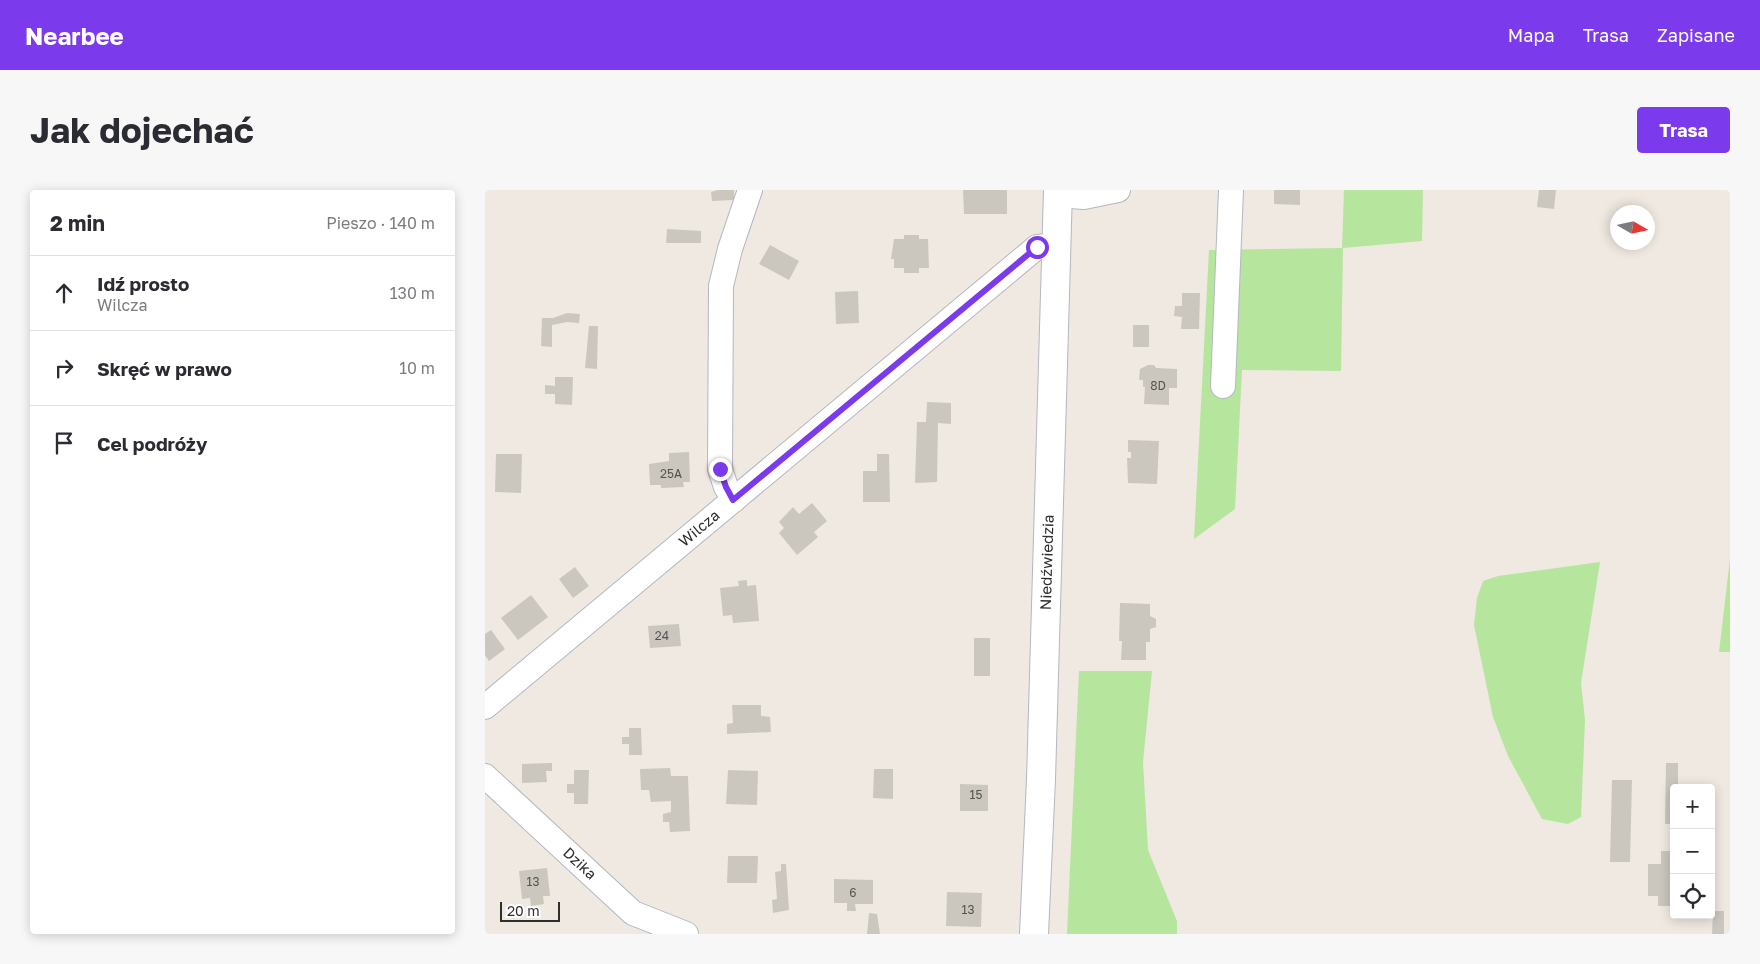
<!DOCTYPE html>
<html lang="pl">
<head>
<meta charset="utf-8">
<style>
  :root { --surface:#fff; --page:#f7f7f7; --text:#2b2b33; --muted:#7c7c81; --line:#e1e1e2; --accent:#7c3aed }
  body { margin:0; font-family:"Golos Text",sans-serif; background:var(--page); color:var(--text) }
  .controls { position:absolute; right:15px; bottom:15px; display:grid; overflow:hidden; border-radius:5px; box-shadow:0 2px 12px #0003 }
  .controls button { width:45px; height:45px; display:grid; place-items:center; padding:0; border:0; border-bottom:1px solid var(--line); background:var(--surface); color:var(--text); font:25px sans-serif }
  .compass { position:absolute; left:1125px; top:15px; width:45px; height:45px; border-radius:50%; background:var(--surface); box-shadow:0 2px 12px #0003; rotate:99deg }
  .scale { position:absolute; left:15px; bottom:12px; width:60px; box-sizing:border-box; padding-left:5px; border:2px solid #2e2e2e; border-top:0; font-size:14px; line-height:18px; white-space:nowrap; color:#2e2e2e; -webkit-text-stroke:4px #fff; paint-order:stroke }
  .stop { position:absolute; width:15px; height:15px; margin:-11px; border:4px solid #7c3aed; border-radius:50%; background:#fff }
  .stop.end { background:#7c3aed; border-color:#fff; box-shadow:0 1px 5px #0008 }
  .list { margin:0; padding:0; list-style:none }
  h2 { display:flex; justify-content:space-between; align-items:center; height:65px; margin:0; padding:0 20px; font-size:21px }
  h2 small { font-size:16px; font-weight:400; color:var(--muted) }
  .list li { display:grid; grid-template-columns:32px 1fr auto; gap:15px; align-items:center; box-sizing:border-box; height:75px; padding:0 20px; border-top:1px solid var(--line) }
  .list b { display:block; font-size:19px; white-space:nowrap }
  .list p { margin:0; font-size:16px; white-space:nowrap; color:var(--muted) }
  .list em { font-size:16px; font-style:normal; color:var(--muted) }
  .icon { flex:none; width:28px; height:28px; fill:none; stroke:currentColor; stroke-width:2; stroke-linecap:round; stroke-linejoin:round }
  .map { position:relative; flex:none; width:1245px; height:744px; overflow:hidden; border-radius:5px }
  header { display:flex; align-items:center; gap:30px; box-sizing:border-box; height:70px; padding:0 25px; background:var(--accent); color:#fff }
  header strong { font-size:24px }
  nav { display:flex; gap:28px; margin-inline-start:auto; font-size:18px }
  .intro { display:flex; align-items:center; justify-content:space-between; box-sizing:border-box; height:120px; padding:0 30px }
  h1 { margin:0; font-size:35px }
  .button { padding:12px 22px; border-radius:5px; background:var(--accent); color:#fff; font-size:18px; font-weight:700 }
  main { display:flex; gap:30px; padding:0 30px }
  aside { flex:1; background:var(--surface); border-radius:5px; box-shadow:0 2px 12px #0003 }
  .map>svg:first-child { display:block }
  .green { fill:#b6e59e }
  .building { fill:#cbc7bf }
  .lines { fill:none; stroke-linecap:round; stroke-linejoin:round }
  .street-casing { stroke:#b4b7c1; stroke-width:26 }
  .secondary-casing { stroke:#b4b7c1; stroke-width:30 }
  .street { stroke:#fff; stroke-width:24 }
  .secondary { stroke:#fff; stroke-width:28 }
  .route { stroke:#7c3aed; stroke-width:6 }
  .labels { text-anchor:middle; stroke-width:4; stroke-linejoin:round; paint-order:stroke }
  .number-label { font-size:12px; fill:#555452 }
  .street-label { font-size:15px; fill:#2e2e2e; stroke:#fff }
</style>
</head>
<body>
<header>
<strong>Nearbee</strong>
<nav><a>Mapa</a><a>Trasa</a><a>Zapisane</a></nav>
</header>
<div class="intro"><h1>Jak dojechać</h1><a class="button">Trasa</a></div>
<main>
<aside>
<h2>2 min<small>Pieszo · 140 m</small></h2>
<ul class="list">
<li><svg class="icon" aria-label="ahead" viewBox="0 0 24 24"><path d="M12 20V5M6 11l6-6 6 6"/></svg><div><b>Idź prosto</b><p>Wilcza</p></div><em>130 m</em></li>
<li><svg class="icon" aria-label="right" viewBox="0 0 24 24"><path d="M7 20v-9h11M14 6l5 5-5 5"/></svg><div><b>Skręć w prawo</b></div><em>10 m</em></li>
<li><svg class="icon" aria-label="arrive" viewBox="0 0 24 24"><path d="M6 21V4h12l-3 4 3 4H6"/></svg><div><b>Cel podróży</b></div></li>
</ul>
</aside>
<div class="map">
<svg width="1245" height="744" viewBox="0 0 1245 744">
  <rect width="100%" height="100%" fill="#efe9e1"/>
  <path class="green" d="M 859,0 L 938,0 L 937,51 L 858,58 L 856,181 L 757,180 L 750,319 L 709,349 L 724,60 L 857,58 Z
    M 1245,369 L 1245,462 L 1234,462 Z
    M 1115,372 L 1096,493 L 1100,530 L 1096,627 L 1083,634 L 1057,629 L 1023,566 L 1008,527 L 989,435 L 992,408 L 998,391 L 1013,386 Z
    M 594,481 L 667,481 L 658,572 L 663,660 L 692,731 L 692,744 L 582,744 Z"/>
  <path class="building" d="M 233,0 L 249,0 L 249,10 L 227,11 L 226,2 Z
    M 478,0 L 522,0 L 522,24 L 479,24 Z
    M 789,0 L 815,0 L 815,15 L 789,14 Z
    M 1054,0 L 1071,0 L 1069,19 L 1052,17 Z
    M 182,39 L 216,41 L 216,53 L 181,53 Z
    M 419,45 L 434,45 L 434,49 L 443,49 L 444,78 L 434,78 L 434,83 L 419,83 L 419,78 L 409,78 L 409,69 L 406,69 L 409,49 L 419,49 Z
    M 285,55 L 314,71 L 304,90 L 274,74 Z
    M 373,101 L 374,133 L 351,134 L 350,102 Z
    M 697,103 L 715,103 L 714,139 L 696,139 L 697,127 L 689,126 L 690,116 L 697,116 Z
    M 82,123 L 95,124 L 94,133 L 82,132 L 67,135 L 67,157 L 56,156 L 57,128 L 68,128 Z
    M 648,135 L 664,135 L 664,157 L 648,157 Z
    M 104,136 L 113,136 L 112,179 L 100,178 Z
    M 663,175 L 669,175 L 671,178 L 692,179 L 692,198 L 684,198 L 684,215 L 659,214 L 660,197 L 658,197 L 658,190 L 654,190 L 655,179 Z
    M 70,187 L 88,187 L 87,215 L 70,214 L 70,204 L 60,204 L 60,195 L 70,196 Z
    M 442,212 L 466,213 L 466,234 L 453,233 L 452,292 L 430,293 L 432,232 L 441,232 Z
    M 643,250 L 674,251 L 672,294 L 643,293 L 642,268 L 646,268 L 646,262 L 643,262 Z
    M 204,262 L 205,292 L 198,292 L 199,297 L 176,298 L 176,295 L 165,295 L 164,274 L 184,271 L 184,263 Z
    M 11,264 L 37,264 L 36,303 L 10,302 Z
    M 392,264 L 404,264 L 405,312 L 378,312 L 378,281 L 392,281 Z
    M 327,313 L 342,331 L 329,342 L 333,347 L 312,365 L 294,343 L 299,338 L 294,332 L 308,317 L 314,324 Z
    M 90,377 L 104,396 L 88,408 L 74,389 Z
    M 262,390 L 262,396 L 271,395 L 274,431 L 248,433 L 247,425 L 238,426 L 235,398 L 254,396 L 253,391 Z
    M 46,405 L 63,427 L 33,450 L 16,428 Z
    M 635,413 L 665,414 L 665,426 L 671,429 L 671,437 L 665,439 L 665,452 L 661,452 L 661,470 L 636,470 L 637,451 L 634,451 Z
    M 194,434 L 196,456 L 165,458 L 163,436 Z
    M 6,440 L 20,459 L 4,471 L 0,465 L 0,444 Z
    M 489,448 L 505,448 L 505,486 L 489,486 Z
    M 247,515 L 276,515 L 276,526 L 285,527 L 286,542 L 242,544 L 242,534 L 248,533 Z
    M 144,538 L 156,538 L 157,565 L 144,565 L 144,554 L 137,554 L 137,547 L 144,547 Z
    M 67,573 L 67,581 L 61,581 L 62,592 L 37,593 L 37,574 Z
    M 1181,573 L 1193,573 L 1193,598 L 1189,598 L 1189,634 L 1180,634 Z
    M 185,578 L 186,586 L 203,586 L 205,641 L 185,642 L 184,632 L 178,632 L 178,624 L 186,622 L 186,611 L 166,612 L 164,600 L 156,600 L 155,579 Z
    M 389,579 L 408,579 L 408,609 L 388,608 Z
    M 89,580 L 104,580 L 103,614 L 89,614 L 89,603 L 82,603 L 82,594 L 89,594 Z
    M 243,580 L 273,581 L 272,615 L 241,614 Z
    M 1127,590 L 1147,590 L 1145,672 L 1125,672 Z
    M 475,594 L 503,595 L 503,621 L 475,621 Z
    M 1176,661 L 1189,661 L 1187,716 L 1173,716 L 1173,706 L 1163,706 L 1163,674 L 1176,674 Z
    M 243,666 L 273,666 L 272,693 L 242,693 Z
    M 296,674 L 301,674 L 304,720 L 288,723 L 287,710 L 292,709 L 290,682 L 296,681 Z
    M 62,678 L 65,706 L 58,706 L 59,714 L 46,716 L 45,708 L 37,709 L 34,681 Z
    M 349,689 L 388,690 L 388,714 L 370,714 L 371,721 L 362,721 L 362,713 L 349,713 Z
    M 462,702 L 497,703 L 496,737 L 461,736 Z
    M 1228,721 L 1239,721 L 1239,744 L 1227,744 Z
    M 384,723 L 392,724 L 395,744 L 382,744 Z"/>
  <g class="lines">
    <defs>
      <g id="street">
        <path d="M 572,5 L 599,7 L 633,0"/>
        <path d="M 738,196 L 746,0"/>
        <path d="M 249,310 L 241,297 L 235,279 L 236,96 L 245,59 L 265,0"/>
        <path id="s1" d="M 0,517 L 552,57 L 571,55"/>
        <path id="s2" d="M 0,586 L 148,723 L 201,744"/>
      </g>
      <g id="secondary">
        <path id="s3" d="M 549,744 L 556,589 L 573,0"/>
      </g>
    </defs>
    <use href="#street" class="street-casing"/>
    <use href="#secondary" class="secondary-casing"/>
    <use href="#street" class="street"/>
    <use href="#secondary" class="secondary"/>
  </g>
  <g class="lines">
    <path class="route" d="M 235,279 L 241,297 L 248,310 L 552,57"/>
  </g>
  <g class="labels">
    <g class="number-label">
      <text x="673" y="200">8D</text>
      <text x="186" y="288">25A</text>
      <text x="177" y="450">24</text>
      <text x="491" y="609">15</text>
      <text x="48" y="696">13</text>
      <text x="368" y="707">6</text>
      <text x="483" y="724">13</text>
    </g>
    <g class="street-label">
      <text dy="5" stroke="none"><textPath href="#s1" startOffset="279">Wilcza</textPath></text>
      <text dy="5" stroke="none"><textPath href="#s3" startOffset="372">Niedźwiedzia</textPath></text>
      <text dy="5" stroke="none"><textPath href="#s2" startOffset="129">Dzika</textPath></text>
    </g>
  </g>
</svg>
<div class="controls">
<button>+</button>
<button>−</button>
<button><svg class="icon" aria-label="locate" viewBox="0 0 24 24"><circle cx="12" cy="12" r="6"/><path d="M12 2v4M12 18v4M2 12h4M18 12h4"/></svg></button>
</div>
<svg class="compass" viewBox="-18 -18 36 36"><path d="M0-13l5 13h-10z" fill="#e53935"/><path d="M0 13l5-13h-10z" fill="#7c7c81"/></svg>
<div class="scale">20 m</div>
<div class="stop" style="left:552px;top:57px"></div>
<div class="stop end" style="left:235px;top:279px"></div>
</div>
</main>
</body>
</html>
